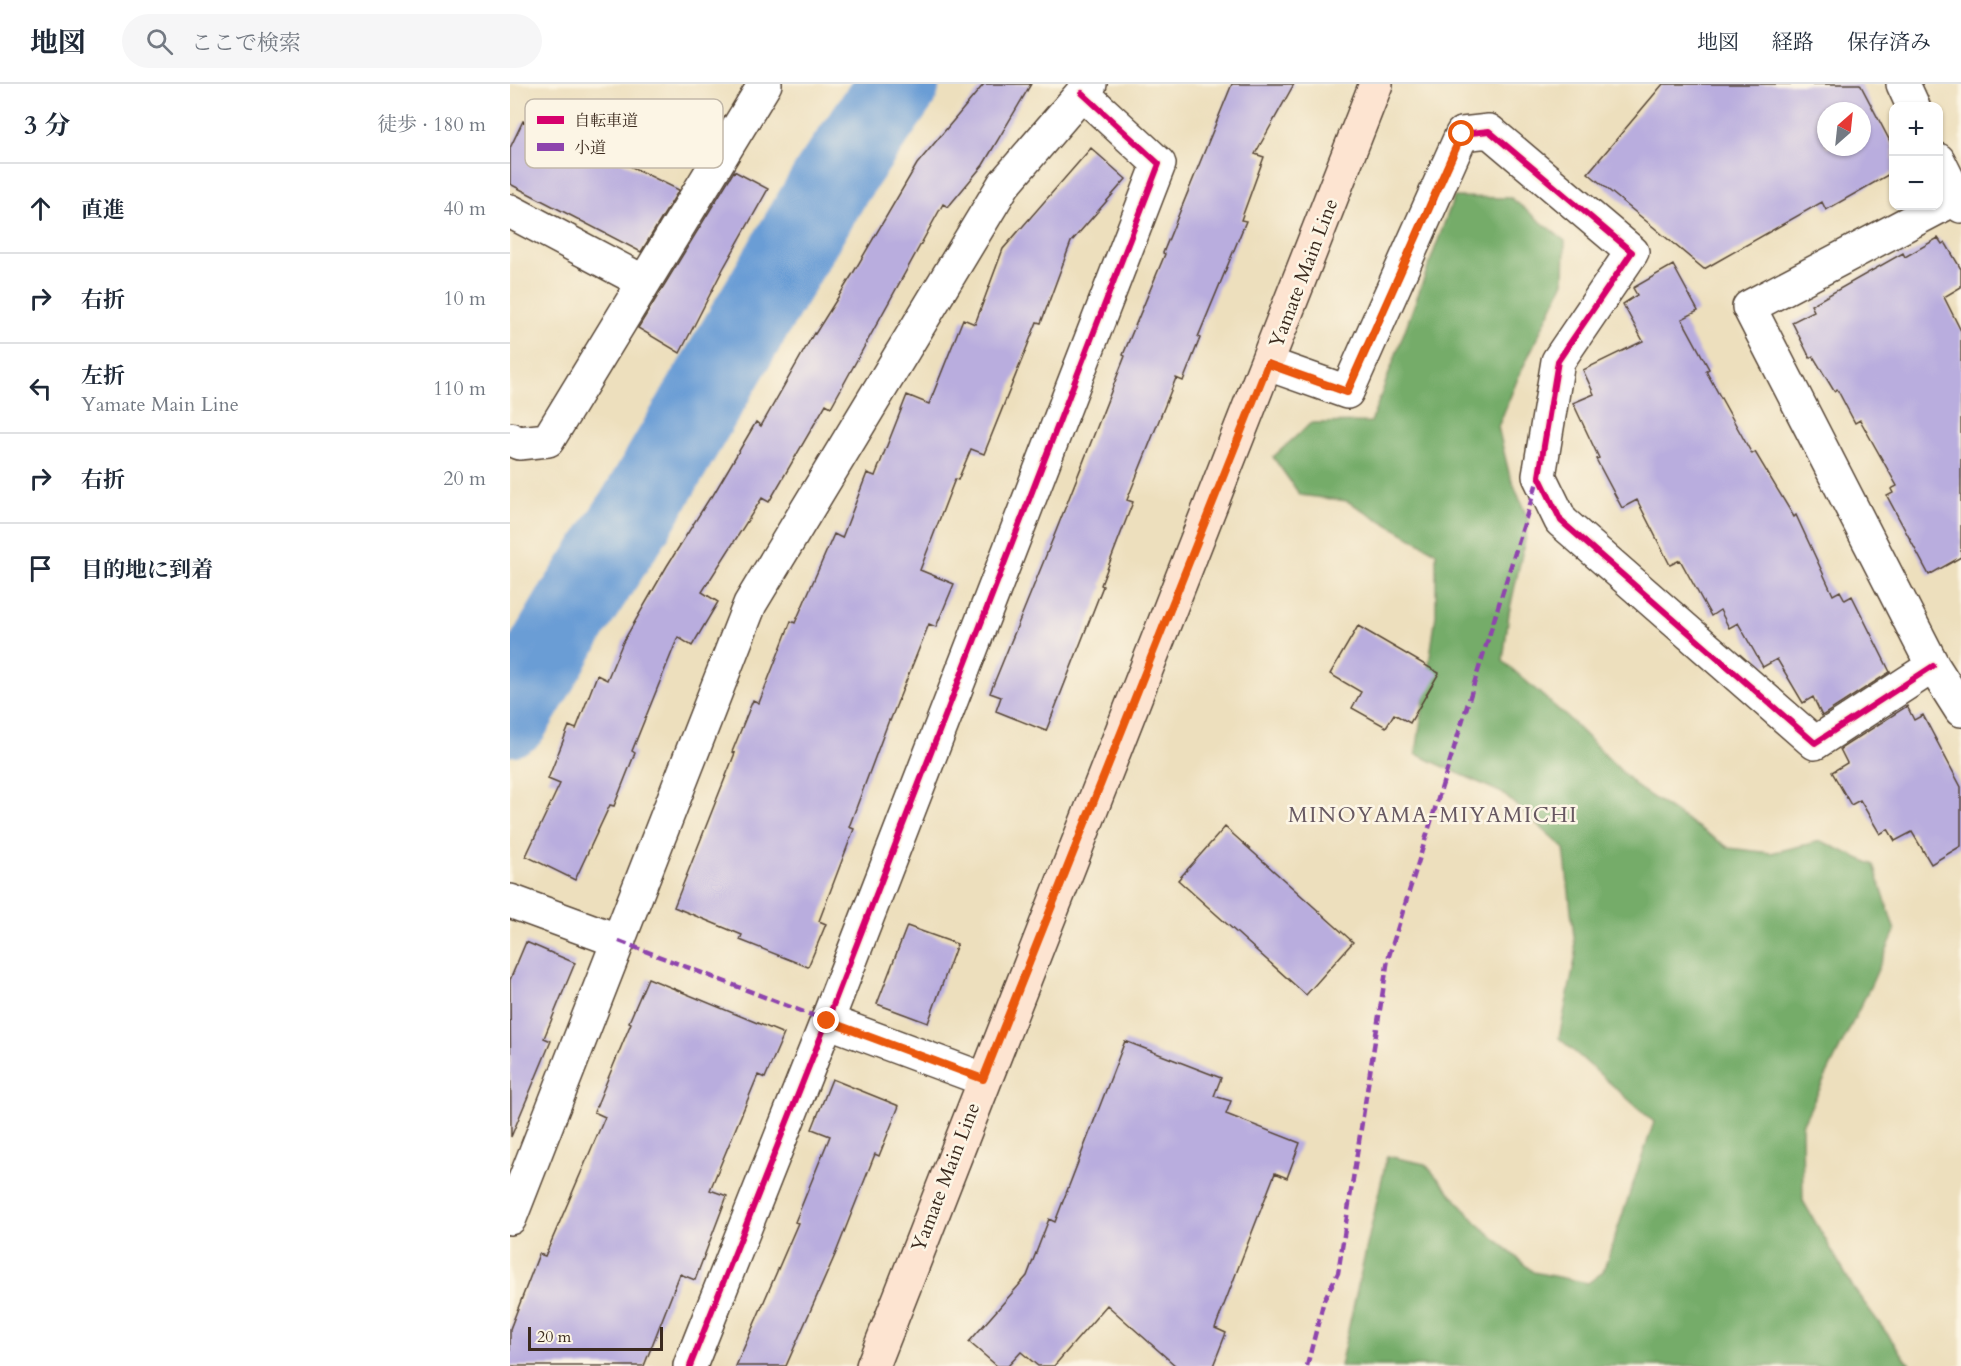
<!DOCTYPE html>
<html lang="ja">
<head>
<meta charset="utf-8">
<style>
  :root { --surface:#fff; --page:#f6f6f7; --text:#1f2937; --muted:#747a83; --line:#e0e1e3 }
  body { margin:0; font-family:Cardo,"Noto Serif JP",serif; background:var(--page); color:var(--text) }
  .controls { position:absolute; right:18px; top:18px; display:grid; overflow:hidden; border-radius:12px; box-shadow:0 2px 4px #0004 }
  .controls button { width:54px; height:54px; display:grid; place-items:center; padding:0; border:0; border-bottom:2px solid var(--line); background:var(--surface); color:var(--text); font:30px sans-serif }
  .compass { position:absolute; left:1307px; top:18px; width:54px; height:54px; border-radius:50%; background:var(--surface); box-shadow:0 2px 4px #0004; rotate:27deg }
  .scale { position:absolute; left:18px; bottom:15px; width:135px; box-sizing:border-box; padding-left:6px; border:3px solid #3b2a1e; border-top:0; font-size:16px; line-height:21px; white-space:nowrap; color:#3b2a1e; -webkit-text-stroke:4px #fcf5e5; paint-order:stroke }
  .stop { position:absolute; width:18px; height:18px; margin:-14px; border:4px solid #ea580c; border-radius:50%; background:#fff }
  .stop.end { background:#ea580c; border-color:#fff; box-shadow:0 2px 6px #0008 }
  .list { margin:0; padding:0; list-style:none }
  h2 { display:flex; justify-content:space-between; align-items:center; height:78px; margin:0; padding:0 24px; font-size:26px }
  h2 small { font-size:20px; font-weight:400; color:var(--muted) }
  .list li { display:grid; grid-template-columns:39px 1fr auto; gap:18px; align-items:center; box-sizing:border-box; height:90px; padding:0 24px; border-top:2px solid var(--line) }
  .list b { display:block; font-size:22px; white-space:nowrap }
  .list p { margin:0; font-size:20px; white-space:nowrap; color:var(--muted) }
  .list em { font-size:20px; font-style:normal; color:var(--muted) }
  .icon { flex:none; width:33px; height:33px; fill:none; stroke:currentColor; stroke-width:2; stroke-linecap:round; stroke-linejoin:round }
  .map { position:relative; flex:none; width:1451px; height:1282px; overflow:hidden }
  header { display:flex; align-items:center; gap:36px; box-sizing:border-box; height:84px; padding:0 30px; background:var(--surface); border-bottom:2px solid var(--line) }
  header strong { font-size:28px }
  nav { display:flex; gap:33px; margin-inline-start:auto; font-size:21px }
  .search { width:420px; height:54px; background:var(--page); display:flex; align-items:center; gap:15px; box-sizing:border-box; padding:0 21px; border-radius:33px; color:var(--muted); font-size:22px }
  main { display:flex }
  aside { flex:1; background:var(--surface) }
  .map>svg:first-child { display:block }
  .forest { fill:#75ac69; stroke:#586b44; stroke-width:1.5 }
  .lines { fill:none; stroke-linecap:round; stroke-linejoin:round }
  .river { stroke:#6a9dd5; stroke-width:81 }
  .building { fill:#b9adde; fill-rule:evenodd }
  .minor-casing { stroke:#564536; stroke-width:36 }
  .secondary-casing { stroke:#564536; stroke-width:36 }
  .minor { stroke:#fff; stroke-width:33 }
  .secondary { stroke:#fde4d1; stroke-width:33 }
  .quiet { stroke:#8e44ad; stroke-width:4.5; stroke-dasharray:9 4.5; stroke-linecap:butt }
  .cycleway-casing { stroke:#fcf5e5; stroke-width:10 }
  .cycleway { stroke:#d6006c; stroke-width:6 }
  .route { stroke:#ea580c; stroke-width:8 }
  .labels { text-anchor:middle; stroke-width:5; stroke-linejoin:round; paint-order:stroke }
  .street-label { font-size:20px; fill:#3b2a1e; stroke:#fcf5e5 }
  .neighbourhood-label { font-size:21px; letter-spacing:1.5px; fill:#675861; stroke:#fcf5e5 }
  .key { fill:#fcf5e5; stroke:#c2b8a9; stroke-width:1.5 }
  .key-label { font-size:16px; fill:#3b2a1e }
</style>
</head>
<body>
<header>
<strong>地図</strong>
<div class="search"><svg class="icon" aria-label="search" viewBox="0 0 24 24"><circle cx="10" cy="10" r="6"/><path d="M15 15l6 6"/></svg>ここで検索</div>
<nav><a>地図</a><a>経路</a><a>保存済み</a></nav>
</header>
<main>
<aside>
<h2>3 分<small>徒歩 · 180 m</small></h2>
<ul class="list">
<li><svg class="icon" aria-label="ahead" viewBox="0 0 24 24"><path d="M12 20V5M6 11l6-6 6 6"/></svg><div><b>直進</b></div><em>40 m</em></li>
<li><svg class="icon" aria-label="right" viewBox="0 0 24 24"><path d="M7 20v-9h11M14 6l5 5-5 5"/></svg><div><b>右折</b></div><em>10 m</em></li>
<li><svg class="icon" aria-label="left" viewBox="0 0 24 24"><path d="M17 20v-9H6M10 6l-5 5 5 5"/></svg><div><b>左折</b><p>Yamate Main Line</p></div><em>110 m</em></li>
<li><svg class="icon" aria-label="right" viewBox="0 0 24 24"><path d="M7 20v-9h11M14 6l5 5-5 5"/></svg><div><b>右折</b></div><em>20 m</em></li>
<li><svg class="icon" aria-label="arrive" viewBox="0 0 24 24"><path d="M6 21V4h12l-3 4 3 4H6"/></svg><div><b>目的地に到着</b></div></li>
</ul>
</aside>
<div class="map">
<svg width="1451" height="1282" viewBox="0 0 1451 1282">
  <rect width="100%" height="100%" fill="#fcf5e5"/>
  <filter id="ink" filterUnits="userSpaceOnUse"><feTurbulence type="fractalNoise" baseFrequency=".0167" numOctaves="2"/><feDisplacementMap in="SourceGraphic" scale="12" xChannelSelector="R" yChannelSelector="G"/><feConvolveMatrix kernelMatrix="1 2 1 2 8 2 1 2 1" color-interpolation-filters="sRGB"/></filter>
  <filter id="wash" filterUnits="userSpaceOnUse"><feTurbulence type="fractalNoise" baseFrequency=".008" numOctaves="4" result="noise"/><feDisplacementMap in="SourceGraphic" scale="24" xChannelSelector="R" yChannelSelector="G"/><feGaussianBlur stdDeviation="1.35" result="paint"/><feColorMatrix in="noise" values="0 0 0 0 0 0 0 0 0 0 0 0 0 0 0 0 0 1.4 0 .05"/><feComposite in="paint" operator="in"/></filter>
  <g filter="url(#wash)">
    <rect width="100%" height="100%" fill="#eddfbd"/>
    <path class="forest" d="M 944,113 L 1001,114 L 1055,157 L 1054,198 L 1008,294 L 988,343 L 999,389 L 1019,438 L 999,529 L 993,577 L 1058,634 L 1128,704 L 1219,764 L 1261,769 L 1311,757 L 1364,781 L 1385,847 L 1361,901 L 1292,1041 L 1293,1117 L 1344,1205 L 1401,1282 L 830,1282 L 877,1072 L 915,1080 L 966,1138 L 1023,1188 L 1078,1199 L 1093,1188 L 1144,1038 L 1049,954 L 1066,871 L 1054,764 L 992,709 L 906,670 L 926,531 L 926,468 L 837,417 L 790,411 L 763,373 L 801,339 L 861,338 Z"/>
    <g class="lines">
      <path class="river" d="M 0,632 L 63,526 L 125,431 L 322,97 L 389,0"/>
    </g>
    <g id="blocks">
      <path class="building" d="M 474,0 L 521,0 L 473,81 L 438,123 L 433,120 L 321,323 L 316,320 L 259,418 L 252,414 L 192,508 L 208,518 L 182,562 L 168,553 L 122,667 L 125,669 L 104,722 L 100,721 L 65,796 L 16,772 L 50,700 L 38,695 L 59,642 L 66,645 L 87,591 L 97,596 L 113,558 L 157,482 L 201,412 L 202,413 L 246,338 L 251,342 L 304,249 L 305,250 L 342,191 L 407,80 Z
        M 722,0 L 784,0 L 745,70 L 754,73 L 731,136 L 736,137 L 688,253 L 690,254 L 673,297 L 666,294 L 617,416 L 623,418 L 591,501 L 593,502 L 536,647 L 486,627 L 491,613 L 480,609 L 546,447 L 615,272 L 613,271 L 655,170 L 653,169 Z
        M 1153,0 L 1350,0 L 1383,63 L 1383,88 L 1316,126 L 1312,118 L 1194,185 L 1078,89 ZM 1316,27 L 1352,27 L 1352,63 L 1316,63 Z
        M 13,37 L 78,68 L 81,63 L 169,106 L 131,168 L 0,100 L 0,64 Z
        M 581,64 L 616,95 L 561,158 L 531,239 L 527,238 L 474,370 L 461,365 L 448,396 L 445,395 L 410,486 L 444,500 L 426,543 L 419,540 L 380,637 L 379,636 L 339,743 L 344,745 L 309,837 L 316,840 L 298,883 L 230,856 L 232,851 L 164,823 L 225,669 L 222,668 L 243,616 L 249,619 L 281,537 L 285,539 L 324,450 L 332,454 L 357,389 L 365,392 L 397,311 L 419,320 L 453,235 L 465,240 L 493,165 Z
        M 224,87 L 258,105 L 213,185 L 170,269 L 128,244 Z
        M 1428,154 L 1432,160 L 1435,158 L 1451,185 L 1451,203 L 1434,213 L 1451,247 L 1451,473 L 1419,491 L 1377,412 L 1383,409 L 1381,405 L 1387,402 L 1350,336 L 1345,339 L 1327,305 L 1324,307 L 1303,272 L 1300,274 L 1282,238 L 1304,227 L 1301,221 L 1393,169 L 1395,173 Z
        M 1163,181 L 1188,227 L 1172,235 L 1199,285 L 1196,287 L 1242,370 L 1245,368 L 1284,433 L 1286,431 L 1323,511 L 1330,507 L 1335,516 L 1342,512 L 1380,588 L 1312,632 L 1303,613 L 1293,619 L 1267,575 L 1253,583 L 1228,539 L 1219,544 L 1210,526 L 1201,532 L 1170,476 L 1160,481 L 1127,416 L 1112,424 L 1086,375 L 1089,374 L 1063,319 L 1084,310 L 1073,286 L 1133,257 L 1113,220 L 1127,211 L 1123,204 Z
        M 848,542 L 929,589 L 900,639 L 884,630 L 876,643 L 842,624 L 851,608 L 820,590 Z
        M 1397,622 L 1404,636 L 1413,631 L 1451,703 L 1451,762 L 1421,780 L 1402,748 L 1385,757 L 1378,745 L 1370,750 L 1350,716 L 1341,721 L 1322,688 L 1337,679 L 1330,665 Z
        M 715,743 L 843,858 L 796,911 L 668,796 Z
        M 397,842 L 447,860 L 418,939 L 367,920 Z
        M 16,858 L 65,879 L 34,954 L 41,957 L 1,1053 L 0,896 Z
        M 138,894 L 274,950 L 255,994 L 248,991 L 200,1106 L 217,1112 L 185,1196 L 170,1190 L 134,1282 L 0,1282 L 0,1245 L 29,1170 L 35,1172 L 95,1033 L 84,1028 L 121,939 L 119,938 Z
        M 615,957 L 711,994 L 704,1012 L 721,1017 L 716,1030 L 790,1059 L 777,1094 L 765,1089 L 705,1244 L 716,1249 L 703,1282 L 666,1282 L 597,1221 L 544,1282 L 528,1282 L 511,1268 L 498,1282 L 487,1282 L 459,1258 L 517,1192 L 539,1135 L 545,1138 Z
        M 322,995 L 389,1022 L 369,1072 L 365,1070 L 325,1171 L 276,1282 L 226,1282 L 288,1139 L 285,1138 L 320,1052 L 302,1045 Z"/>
    </g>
  </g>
  <g filter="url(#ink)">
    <use href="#blocks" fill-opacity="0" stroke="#564536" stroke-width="1.5"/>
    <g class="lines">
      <defs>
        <path id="minor" d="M 1393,0 L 1403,22
          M 1428,76 L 1451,122
          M 1446,114 L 1239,223 L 1423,582 L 1451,626
          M 0,127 L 134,198
          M 758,280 L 837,308 L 952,50 L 979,47 L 1122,168 L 1048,277 L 1029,392 L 1051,437 L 1305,659 L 1423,582
          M 0,355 L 9,359 L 38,356 L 255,0
          M 0,817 L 109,857
          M 317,937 L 473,995
          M 0,1134 L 240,520 L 494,100 L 580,0
          M 180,1282 L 317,937 L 649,80 L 572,9"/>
        <path id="secondary" d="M 363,1282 C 527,853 700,428 866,0"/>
      </defs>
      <use href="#minor" class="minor-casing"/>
      <use href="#secondary" class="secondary-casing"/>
      <use href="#minor" class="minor"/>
      <use href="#secondary" class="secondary"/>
      <path class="quiet" d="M 109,857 L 317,937
        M 797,1282 L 814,1216 L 828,1189 L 878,875 L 1029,392"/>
      <defs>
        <path id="cycleway" d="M 758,280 L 837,308 L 952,50 L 979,47 L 1122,168 L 1048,277 L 1029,392 L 1051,437 L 1305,659 L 1423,582
          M 180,1282 L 317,937 L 649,80 L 572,9"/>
      </defs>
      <use href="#cycleway" class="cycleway-casing"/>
      <use href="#cycleway" class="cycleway"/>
    </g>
  </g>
  <g class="lines" filter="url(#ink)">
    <path class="route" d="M 317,937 L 473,995 L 758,280 L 837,308 L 952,50"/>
  </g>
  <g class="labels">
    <g class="street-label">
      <text transform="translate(793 189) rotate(-69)" y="7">Yamate Main Line</text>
      <text transform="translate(435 1093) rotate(-69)" y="7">Yamate Main Line</text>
    </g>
    <g class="neighbourhood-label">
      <text x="923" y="738">MINOYAMA-MIYAMICHI</text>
    </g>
  </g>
  <rect x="15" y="15" width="198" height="69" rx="9" class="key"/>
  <rect x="27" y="32" width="27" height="8" fill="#d6006c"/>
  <rect x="27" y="59" width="27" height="8" fill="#8e44ad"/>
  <g class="key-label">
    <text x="64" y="42">自転車道</text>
    <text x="64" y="69">小道</text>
  </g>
</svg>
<div class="controls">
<button>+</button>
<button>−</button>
</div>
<svg class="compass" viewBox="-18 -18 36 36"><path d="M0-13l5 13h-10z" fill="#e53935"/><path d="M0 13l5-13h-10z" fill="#747a83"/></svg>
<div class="scale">20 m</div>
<div class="stop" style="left:952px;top:50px"></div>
<div class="stop end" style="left:317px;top:937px"></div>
</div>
</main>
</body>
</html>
